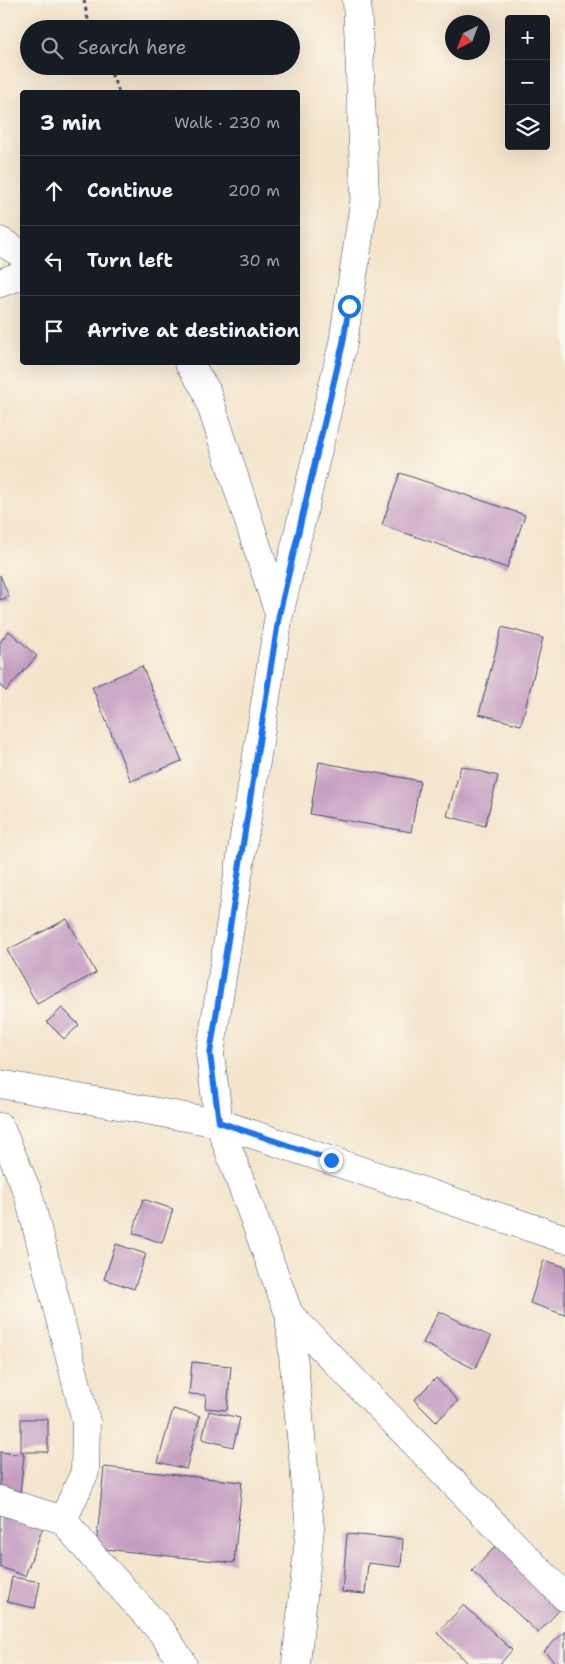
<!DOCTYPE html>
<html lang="en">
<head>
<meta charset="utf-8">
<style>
  :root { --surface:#171b24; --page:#20242c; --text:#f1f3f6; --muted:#9ea1a6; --line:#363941 }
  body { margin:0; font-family:"Shantell Sans",sans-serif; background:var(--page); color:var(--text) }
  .controls { position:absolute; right:15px; top:15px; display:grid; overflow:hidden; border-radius:5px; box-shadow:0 5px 20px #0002 }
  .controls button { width:45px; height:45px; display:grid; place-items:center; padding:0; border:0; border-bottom:1px solid var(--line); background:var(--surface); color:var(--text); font:25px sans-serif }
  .compass { position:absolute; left:445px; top:15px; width:45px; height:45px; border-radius:50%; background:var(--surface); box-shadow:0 5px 20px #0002; rotate:222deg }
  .stop { position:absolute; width:15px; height:15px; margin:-11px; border:4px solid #1a73e8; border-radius:50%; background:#fff }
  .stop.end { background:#1a73e8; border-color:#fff; box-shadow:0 1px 5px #0008 }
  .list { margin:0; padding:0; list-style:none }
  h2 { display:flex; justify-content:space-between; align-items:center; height:65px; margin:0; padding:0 20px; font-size:21px }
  h2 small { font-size:16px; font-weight:400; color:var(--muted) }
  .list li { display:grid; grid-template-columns:32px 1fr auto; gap:15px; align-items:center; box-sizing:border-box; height:70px; padding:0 20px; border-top:1px solid var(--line) }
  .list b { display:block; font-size:19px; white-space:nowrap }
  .list em { font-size:16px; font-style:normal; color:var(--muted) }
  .icon { flex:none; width:28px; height:28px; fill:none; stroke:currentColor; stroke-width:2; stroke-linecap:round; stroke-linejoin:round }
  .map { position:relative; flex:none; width:565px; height:1664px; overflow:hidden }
  .search { position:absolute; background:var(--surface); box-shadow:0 5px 20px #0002; left:20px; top:20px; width:280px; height:55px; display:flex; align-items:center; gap:12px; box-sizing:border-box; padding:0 18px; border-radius:28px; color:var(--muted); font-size:19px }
  .panel { position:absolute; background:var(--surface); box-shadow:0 5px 20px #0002; left:20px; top:90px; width:280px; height:275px; border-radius:5px }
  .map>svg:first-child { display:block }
  .building { fill:#c59dc1 }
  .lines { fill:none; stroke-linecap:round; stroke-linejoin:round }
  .street-casing { stroke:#3c4a6e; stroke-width:29 }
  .path { stroke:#3c4a6e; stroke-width:3; stroke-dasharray:4 4; stroke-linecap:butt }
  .street { stroke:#fff; stroke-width:28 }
  .route { stroke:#1a73e8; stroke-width:6 }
</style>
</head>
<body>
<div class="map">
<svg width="565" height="1664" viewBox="0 0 565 1664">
  <rect width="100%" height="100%" fill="#fbf7ec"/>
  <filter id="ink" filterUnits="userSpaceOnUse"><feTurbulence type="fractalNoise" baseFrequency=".02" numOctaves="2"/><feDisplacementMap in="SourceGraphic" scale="10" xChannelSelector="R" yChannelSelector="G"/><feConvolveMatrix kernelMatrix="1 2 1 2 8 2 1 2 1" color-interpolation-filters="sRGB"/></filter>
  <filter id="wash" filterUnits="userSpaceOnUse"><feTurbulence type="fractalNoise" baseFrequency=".0096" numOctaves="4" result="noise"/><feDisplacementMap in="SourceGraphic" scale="20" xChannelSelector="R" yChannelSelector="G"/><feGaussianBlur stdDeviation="1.12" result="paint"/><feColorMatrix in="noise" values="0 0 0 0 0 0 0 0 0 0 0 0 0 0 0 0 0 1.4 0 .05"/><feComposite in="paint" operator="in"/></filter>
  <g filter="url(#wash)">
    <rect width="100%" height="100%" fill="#f4e5cc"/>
    <g id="blocks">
      <path class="building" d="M 400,473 L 525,515 L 507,568 L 382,525 Z
        M 0,575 L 9,597 L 0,600 Z
        M 502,627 L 543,638 L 521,725 L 479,714 Z
        M 9,631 L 37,656 L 6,691 L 0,686 L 0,642 Z
        M 142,666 L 182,761 L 131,781 L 92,687 Z
        M 319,762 L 420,781 L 411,832 L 310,814 Z
        M 461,766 L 498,776 L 485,826 L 447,816 Z
        M 67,919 L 96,973 L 37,1004 L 7,950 Z
        M 62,1008 L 79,1025 L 64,1039 L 47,1022 Z
        M 143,1199 L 173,1209 L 162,1243 L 133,1233 Z
        M 116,1244 L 146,1254 L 134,1289 L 104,1279 Z
        M 544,1260 L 565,1267 L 565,1315 L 530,1303 Z
        M 439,1311 L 491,1337 L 475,1369 L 423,1343 Z
        M 192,1362 L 231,1366 L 227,1410 L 205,1408 L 206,1395 L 189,1394 Z
        M 436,1378 L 458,1401 L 436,1422 L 414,1400 Z
        M 173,1409 L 200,1416 L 186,1469 L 158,1462 Z
        M 209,1411 L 240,1418 L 233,1447 L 202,1439 Z
        M 21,1419 L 48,1419 L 48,1452 L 21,1452 Z
        M 0,1452 L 24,1455 L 20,1494 L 0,1493 Z
        M 104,1467 L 242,1482 L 234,1563 L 96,1548 Z
        M 0,1506 L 45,1522 L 25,1576 L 0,1567 Z
        M 347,1534 L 403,1539 L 401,1567 L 368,1563 L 365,1594 L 342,1592 Z
        M 499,1543 L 564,1605 L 538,1633 L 472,1571 Z
        M 12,1577 L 40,1582 L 35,1608 L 7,1602 Z
        M 464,1605 L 512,1650 L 500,1664 L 469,1664 L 437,1633 Z
        M 565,1631 L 565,1664 L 556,1664 L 544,1651 Z"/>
    </g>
  </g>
  <g filter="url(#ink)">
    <use href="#blocks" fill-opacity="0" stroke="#3c4a6e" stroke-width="1"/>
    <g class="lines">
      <defs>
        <path id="street" d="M 0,241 L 22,254
          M 0,283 L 22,275
          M 188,362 L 206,390 L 279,614
          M 0,1084 L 219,1123 L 565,1239
          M 0,1127 L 28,1193 L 86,1421 L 85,1472 L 63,1520 L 92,1555 L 162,1632 L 183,1664
          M 289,1314 L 565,1597
          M 0,1500 L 63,1520
          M 296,1664 L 310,1528 L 289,1314 L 219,1123 L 210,1054 L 279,615 L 343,343 L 365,196 L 357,0"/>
      </defs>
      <use href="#street" class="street-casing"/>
      <path class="path" d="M 84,0 L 87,16 L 92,29
        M 108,66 L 119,92"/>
      <use href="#street" class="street"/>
    </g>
  </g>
  <g class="lines" filter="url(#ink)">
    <path class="route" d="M 331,1160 L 219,1122 L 210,1054 L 279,615 L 343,343 L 349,306"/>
  </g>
</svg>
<div class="controls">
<button>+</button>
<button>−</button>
<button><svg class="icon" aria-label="layers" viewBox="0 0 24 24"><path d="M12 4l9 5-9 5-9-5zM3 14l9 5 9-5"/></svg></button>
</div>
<svg class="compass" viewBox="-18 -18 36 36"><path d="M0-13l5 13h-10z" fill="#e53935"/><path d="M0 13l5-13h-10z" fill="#9ea1a6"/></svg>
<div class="stop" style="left:349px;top:306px"></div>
<div class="stop end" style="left:331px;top:1160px"></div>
<div class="search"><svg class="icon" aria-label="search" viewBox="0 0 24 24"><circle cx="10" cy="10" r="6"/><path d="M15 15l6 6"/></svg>Search here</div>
<section class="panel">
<h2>3 min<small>Walk · 230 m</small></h2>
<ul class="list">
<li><svg class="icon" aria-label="ahead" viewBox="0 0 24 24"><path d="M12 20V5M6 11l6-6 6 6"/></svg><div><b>Continue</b></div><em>200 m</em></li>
<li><svg class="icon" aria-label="left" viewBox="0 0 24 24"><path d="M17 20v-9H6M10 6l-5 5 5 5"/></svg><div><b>Turn left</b></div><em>30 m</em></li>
<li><svg class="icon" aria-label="arrive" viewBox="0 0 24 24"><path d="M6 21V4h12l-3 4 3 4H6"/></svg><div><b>Arrive at destination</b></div></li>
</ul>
</section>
</div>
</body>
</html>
